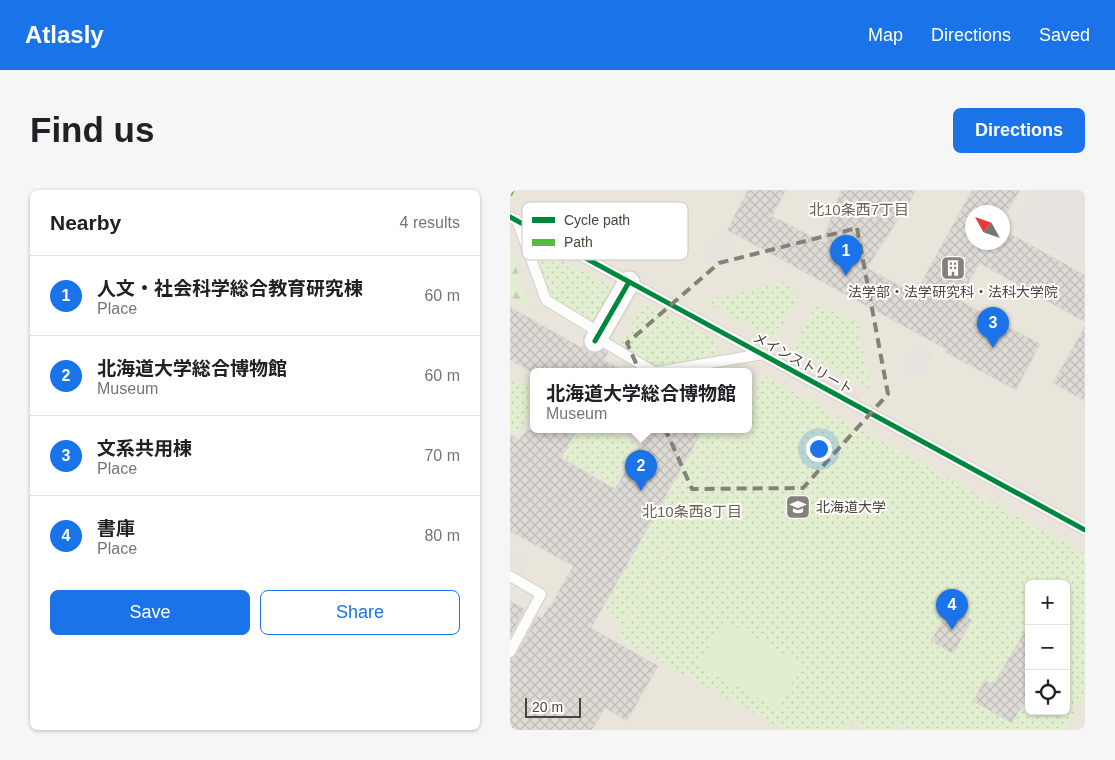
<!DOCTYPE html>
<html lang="en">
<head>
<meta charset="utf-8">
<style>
  :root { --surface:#fff; --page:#f6f6f6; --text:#202124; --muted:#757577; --line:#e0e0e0; --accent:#1a73e8 }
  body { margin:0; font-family:Helvetica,"Noto Sans JP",sans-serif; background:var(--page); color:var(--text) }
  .controls { position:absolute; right:15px; bottom:15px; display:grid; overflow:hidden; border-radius:8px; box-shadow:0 1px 4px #0004 }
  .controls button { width:45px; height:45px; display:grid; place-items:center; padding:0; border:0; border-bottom:1px solid var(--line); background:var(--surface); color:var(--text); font:25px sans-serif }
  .compass { position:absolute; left:455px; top:15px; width:45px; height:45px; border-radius:50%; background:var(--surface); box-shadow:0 1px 4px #0004; rotate:310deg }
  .scale { position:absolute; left:15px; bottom:12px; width:56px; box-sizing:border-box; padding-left:5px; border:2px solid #4b4439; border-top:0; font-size:14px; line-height:18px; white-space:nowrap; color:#4b4439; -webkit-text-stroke:4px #fff; paint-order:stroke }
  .you { position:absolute; left:308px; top:258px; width:18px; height:18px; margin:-12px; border:4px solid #fff; border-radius:50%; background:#1a73e8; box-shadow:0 0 0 8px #1a73e833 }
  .badge { display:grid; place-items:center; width:32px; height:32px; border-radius:50%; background:var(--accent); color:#fff; font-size:16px; font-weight:700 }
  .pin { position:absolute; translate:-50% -41px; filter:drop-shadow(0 1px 2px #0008) }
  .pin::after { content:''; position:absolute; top:26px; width:18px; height:15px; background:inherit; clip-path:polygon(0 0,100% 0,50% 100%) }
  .popup { position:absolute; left:20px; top:178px; width:222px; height:65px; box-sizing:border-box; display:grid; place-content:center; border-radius:8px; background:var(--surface); filter:drop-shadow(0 1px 4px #0005); font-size:16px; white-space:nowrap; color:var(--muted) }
  .popup b { font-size:19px; color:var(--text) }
  .popup::after { content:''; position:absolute; left:50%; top:100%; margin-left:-10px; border:10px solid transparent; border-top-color:var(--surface) }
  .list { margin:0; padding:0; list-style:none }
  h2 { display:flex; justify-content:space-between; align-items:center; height:65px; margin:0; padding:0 20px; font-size:21px }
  h2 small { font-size:16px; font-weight:400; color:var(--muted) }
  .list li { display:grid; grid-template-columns:32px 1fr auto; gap:15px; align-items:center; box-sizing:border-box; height:80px; padding:0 20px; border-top:1px solid var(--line) }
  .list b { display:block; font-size:19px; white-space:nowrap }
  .list p { margin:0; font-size:16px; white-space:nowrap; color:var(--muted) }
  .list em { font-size:16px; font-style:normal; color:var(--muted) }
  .actions { display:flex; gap:10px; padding:15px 20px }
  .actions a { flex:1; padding:11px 0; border:1px solid var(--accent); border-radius:8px; text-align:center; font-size:18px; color:var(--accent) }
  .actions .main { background:var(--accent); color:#fff }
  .icon { flex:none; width:28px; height:28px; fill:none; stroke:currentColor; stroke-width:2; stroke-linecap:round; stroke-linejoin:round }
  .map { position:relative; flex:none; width:575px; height:540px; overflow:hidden; border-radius:8px }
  header { display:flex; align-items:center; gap:30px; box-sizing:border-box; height:70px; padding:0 25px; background:var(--accent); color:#fff }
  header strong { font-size:24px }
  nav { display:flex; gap:28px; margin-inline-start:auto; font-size:18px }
  .intro { display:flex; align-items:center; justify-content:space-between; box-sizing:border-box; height:120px; padding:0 30px }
  h1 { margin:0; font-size:35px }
  .button { padding:12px 22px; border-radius:8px; background:var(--accent); color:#fff; font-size:18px; font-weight:700 }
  main { display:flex; gap:30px; padding:0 30px }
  aside { flex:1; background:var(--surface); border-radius:8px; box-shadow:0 1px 4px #0004 }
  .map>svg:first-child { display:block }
  .education { fill:#eae5da; fill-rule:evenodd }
  .grass { fill:url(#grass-dots); fill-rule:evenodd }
  .forest { fill:url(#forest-firs) }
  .garden { fill:#e1eecf }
  .parking { fill:#e6e3df }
  .building { fill:url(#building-cross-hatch); stroke:#dcd9d4 }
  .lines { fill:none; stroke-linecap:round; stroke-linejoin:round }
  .service-casing { stroke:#d2d0cb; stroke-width:12 }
  .minor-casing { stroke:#d2d0cb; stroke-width:24 }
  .service { stroke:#fdfdfc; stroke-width:10 }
  .minor { stroke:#fdfdfc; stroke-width:21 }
  .quiet { stroke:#58b947; stroke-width:4; stroke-dasharray:8 4; stroke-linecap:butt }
  .cycleway-casing { stroke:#fff; stroke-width:8 }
  .cycleway { stroke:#00873e; stroke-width:5 }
  .marked { fill:none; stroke:#868178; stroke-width:4; stroke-dasharray:10 6; stroke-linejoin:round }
  .labels { text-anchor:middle; stroke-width:4; stroke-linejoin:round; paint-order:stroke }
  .poi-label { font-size:14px; fill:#4b4439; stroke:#fff }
  .street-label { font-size:14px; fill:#4b4439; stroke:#fff }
  .neighbourhood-label { font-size:15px; fill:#6e6250; stroke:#fff }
  .key { fill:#fff; stroke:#c9c7c4; stroke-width:1 }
  .key-label { font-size:14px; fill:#4b4439 }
</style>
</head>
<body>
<header>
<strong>Atlasly</strong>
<nav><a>Map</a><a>Directions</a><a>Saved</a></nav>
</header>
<div class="intro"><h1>Find us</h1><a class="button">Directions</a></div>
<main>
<aside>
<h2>Nearby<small>4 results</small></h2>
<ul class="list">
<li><span class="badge">1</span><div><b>人文・社会科学総合教育研究棟</b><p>Place</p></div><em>60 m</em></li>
<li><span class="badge">2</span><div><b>北海道大学総合博物館</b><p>Museum</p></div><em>60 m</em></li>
<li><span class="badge">3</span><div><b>文系共用棟</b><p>Place</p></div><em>70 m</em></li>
<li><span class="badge">4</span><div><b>書庫</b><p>Place</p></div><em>80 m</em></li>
</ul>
<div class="actions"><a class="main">Save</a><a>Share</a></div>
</aside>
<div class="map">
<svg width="575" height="540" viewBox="0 0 575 540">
  <defs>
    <pattern id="grass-dots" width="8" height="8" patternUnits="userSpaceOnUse" patternTransform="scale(1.25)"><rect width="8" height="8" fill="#e1eecf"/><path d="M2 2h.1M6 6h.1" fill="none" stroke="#c3cdb2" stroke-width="1.8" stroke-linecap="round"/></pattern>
    <pattern id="forest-firs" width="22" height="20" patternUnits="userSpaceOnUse" patternTransform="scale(1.25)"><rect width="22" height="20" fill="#e1eecf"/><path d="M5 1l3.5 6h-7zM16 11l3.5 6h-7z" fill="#c3cdb2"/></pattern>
    <pattern id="building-cross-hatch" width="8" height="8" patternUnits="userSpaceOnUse" patternTransform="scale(1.25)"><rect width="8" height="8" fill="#dedbd6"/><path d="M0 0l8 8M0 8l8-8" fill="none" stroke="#c0bdb8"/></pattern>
  </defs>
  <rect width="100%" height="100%" fill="#f4f2ee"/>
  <path class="education" d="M 0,0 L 575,0 L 575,540 L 0,540 ZM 462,22 L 492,22 L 492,52 L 462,52 ZM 23,182 L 238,182 L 238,240 L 23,240 ZM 519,394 L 556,394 L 556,521 L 519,521 Z"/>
  <path class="grass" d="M 23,56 L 109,100 L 89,135 L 41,107 L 21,64 Z
    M 272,92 L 284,99 L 282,103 L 288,107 L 265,149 L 195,111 Z
    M 135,111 L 208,152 L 207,168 L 145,180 L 107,159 Z
    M 307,114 L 348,134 L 360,201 L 283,157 Z
    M 253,185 L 575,364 L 575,503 L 554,540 L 397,540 L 387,535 L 384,540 L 356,540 L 338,530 L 332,540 L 274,540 L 107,447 L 222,240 L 238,240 L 239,211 ZM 519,394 L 556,394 L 556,521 L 519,521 Z
    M 0,187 L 23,200 L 23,216 L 8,244 L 0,240 Z
    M 68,240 L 101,240 L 127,254 L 78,340 L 66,333 L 91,288 L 52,267 Z
    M 193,240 L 220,240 L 113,434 L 91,421 Z"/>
  <path class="forest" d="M 0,58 L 19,117 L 0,106 Z"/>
  <path class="garden" d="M 214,431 L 292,474 L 268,519 L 189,476 Z"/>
  <path class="parking" d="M 524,0 L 571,0 L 575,2 L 575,77 L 502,37 Z
    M 205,44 L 224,55 L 211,77 L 192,66 Z
    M 406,154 L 424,164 L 410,188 L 392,178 Z
    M 0,358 L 20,370 L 13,382 L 0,375 Z"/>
  <path class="building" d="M 238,0 L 276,0 L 262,26 L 312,52 L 331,0 L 405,0 L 403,6 L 357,78 L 405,104 L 462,0 L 510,0 L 497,22 L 462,22 L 462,52 L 492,52 L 492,39 L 575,85 L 575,132 L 469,73 L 449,110 L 530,154 L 506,200 L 435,162 L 436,159 L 217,40 Z
    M 0,117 L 72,158 L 74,155 L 79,162 L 86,163 L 93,160 L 98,163 L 94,170 L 115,182 L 22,182 L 0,170 Z
    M 575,136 L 575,211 L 543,193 Z
    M 17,240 L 67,240 L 51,268 L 105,299 L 138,240 L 193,240 L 81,438 L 148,476 L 117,531 L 95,518 L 82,540 L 0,540 L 0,469 L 6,465 L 27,426 L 32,428 L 39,416 L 40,417 L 63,376 L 0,341 L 0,244 L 9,250 Z
    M 0,411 L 15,419 L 0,447 Z
    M 440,417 L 462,430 L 443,464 L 421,451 Z
    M 519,434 L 519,504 L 502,533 L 463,511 L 475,490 L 483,495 Z"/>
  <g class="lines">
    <defs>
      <path id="service" d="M 0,27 L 575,340
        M 7,30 L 36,110 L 90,143
        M 87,148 L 144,182
        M 147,182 L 253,164
        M 0,386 L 31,404 L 0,462"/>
      <path id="minor" d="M 85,151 L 119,92"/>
    </defs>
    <use href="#service" class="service-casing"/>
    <use href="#minor" class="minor-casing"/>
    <use href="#service" class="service"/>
    <use href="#minor" class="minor"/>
    <path class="quiet" d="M 0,5 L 3,0"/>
    <defs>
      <path id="cycleway" d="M 0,27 L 575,340
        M 85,151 L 119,92"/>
    </defs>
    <use href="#cycleway" class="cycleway-casing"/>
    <use href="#cycleway" class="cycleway"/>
  </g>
  <path class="marked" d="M 347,38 L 378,204 L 293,298 L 182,299 L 117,153 L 209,73 Z"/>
  <defs>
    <symbol id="building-square" viewBox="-11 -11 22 22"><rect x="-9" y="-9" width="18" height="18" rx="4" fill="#868178" stroke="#fff"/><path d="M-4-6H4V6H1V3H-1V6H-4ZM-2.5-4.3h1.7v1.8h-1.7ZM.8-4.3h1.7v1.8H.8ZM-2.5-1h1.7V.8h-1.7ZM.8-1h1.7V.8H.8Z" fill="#fff"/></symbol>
    <symbol id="university-square" viewBox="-11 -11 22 22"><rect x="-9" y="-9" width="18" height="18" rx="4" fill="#868178" stroke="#fff"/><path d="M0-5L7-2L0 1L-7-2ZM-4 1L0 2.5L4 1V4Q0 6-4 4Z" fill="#fff"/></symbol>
  </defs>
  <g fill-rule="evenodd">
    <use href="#building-square" x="429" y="64" width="28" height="28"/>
    <use href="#university-square" x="274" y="303" width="28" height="28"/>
  </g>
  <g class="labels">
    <g class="poi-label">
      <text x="443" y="107">法学部・法学研究科・法科大学院</text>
      <text x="306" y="322" text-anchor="start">北海道大学</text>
    </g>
    <g class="street-label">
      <text transform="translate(293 173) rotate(29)" y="5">メインストリート</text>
    </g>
    <g class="neighbourhood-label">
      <text x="349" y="25">北10条西7丁目</text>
      <text x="182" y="327">北10条西8丁目</text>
    </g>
  </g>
  <rect x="12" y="12" width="166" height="58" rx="8" class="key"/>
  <rect x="22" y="27" width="23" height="6" fill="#00873e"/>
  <rect x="22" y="49" width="23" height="7" fill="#58b947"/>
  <g class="key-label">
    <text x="54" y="35">Cycle path</text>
    <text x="54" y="57">Path</text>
  </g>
</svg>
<div class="controls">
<button>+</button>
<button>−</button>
<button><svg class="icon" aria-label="locate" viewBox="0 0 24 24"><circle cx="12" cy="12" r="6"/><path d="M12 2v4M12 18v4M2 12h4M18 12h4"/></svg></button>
</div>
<svg class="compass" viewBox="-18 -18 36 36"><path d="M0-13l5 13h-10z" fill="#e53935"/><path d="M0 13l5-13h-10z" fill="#757577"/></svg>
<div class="scale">20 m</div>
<div class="you"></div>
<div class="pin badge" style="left:336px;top:86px">1</div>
<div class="pin badge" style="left:131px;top:301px">2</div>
<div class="popup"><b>北海道大学総合博物館</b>Museum</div>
<div class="pin badge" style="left:483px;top:158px">3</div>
<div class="pin badge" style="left:442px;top:440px">4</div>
</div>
</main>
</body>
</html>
